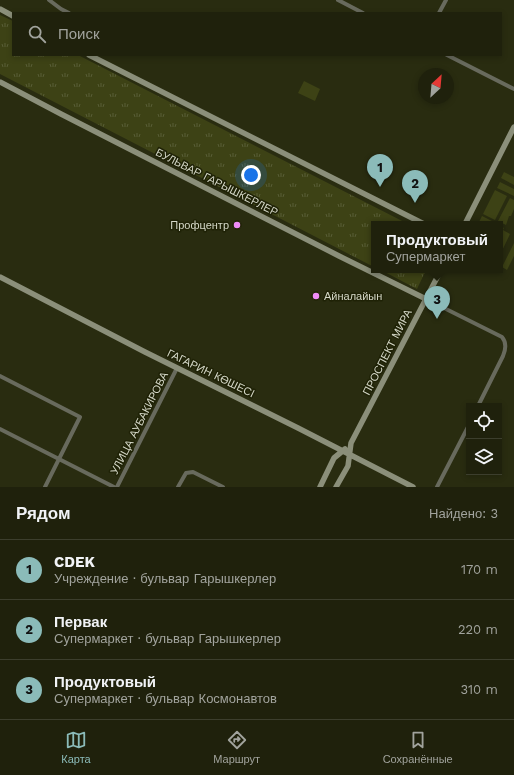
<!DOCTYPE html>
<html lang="ru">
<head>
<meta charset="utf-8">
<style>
  :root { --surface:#1f210c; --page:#272915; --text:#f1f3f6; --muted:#a1a39d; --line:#3c3e2d; --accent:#8bbbb9 }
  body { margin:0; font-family:"Work Sans",sans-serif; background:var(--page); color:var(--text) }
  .controls { position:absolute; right:12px; bottom:12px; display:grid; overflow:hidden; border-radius:0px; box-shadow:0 2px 6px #0003 }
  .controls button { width:36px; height:36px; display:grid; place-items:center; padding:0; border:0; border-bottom:1px solid var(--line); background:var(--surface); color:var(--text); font:20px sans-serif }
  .compass { position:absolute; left:418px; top:68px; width:36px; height:36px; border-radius:50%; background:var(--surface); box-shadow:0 2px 6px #0003; rotate:26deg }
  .you { position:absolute; left:251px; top:175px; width:14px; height:14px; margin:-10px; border:3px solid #fff; border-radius:50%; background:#1a73e8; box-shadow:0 0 0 6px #1a73e833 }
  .badge { display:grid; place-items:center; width:26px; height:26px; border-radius:50%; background:var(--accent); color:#111; font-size:13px; font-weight:700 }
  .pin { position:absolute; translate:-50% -33px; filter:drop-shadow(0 1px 2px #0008) }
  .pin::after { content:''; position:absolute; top:21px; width:14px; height:12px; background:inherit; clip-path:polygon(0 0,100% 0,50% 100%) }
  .popup { position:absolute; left:371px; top:221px; width:132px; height:52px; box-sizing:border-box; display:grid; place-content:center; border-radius:0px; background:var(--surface); filter:drop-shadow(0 1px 3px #0005); font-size:13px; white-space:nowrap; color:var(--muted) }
  .popup b { font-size:15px; color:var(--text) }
  .popup::after { content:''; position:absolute; left:50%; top:100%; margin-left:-8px; border:8px solid transparent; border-top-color:var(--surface) }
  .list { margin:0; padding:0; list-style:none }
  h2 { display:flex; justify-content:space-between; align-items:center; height:52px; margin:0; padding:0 16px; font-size:17px }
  h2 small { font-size:13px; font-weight:400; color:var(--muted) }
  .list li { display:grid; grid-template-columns:26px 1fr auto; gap:12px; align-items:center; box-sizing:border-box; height:60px; padding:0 16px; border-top:1px solid var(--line) }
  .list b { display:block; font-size:15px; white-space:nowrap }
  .list p { margin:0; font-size:13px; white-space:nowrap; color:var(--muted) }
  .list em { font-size:13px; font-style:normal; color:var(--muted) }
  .icon { flex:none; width:22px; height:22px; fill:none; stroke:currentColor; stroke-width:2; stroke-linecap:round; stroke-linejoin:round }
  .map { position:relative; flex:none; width:514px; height:487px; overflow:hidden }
  .search { position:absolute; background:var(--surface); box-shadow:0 2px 6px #0003; left:12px; right:12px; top:12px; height:44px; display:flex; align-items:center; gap:10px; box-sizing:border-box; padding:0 14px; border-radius:0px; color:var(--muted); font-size:15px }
  .sheet { height:232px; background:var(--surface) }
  nav { display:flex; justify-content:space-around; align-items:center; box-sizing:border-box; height:56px; border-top:1px solid var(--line); background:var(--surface); font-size:11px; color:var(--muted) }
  nav a { display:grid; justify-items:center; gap:2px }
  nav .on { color:var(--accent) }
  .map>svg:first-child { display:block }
  .grass { fill:#3d4215 }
  .park { fill:url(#park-tufts) }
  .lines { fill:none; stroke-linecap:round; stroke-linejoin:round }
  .street { stroke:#686a5d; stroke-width:4 }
  .secondary { stroke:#8b8f7a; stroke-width:5.5 }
  .poi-dot { fill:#ef8bf7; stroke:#1f2206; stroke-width:1.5 }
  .labels { text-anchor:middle; stroke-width:3; stroke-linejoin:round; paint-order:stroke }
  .street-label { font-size:11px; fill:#d4d7c7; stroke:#1f2206 }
  .poi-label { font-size:11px; fill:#d4d7c7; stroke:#1f2206; text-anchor:end }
</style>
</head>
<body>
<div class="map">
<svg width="514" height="487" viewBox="0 0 514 487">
  <defs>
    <pattern id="park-tufts" width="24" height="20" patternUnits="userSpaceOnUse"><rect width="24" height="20" fill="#3d4215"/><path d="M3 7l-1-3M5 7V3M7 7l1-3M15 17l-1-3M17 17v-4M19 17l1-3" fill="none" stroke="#585d36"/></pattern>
  </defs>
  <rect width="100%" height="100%" fill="#292c10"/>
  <path class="grass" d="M 304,81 L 320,89 L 315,101 L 298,93 Z
    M 504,172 L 514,177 L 514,185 L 501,178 Z
    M 500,182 L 514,189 L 514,196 L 497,188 Z
    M 495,190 L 507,196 L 495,220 L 483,214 Z
    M 510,198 L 514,200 L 514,209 L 511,216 L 509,216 L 506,225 L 498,221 Z
    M 482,216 L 494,222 L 493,224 L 478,224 Z
    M 500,226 L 504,228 L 503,230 L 510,234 L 500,255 Z
    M 514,243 L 514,256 L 507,270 L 502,267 Z"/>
  <path class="park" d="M 0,15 L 13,21 L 13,55 L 78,55 L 408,224 L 374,224 L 374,267 L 0,74 Z
    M 381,270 L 426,270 L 417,289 Z"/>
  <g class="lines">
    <path class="street" d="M 49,0 L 61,9 L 69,13
      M 338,0 L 363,13
      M 439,13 L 446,0
      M 447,55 L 514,89
      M 426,299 L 502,337 C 507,343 506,349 503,356 L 478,406
      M 0,376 L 80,417 L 45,487
      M 0,429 L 114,487
      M 117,487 L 177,368
      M 178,487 L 186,473 L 193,472 L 223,487
      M 437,487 L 469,425"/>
    <path class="secondary" d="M 0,9 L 13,16
      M 89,55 L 424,224
      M 0,82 L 61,114 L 339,256 L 426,299
      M 465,224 L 514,127
      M 0,277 L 145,352 L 298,428 L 413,487
      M 320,487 L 334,458 L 345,449
      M 336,487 L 348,466 L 351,443 L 441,270"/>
  </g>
  <g class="poi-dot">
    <circle cx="237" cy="225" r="4"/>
    <circle cx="316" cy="296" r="4"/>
  </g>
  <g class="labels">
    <g class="street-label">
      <text transform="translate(217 182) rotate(27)" y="4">БУЛЬВАР ГАРЫШКЕРЛЕР</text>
      <text transform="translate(387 352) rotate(-63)" y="4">ПРОСПЕКТ МИРА</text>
      <text transform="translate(211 373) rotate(26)" y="4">ГАГАРИН КӨШЕСІ</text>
      <text transform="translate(139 423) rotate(-63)" y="4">УЛИЦА АУБАКИРОВА</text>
    </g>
    <g class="poi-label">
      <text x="229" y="229">Профцентр</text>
      <text x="324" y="300" text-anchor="start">Айналайын</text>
    </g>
  </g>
</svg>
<div class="controls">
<button><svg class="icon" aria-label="locate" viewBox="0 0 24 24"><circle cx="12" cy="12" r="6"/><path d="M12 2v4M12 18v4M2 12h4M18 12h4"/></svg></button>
<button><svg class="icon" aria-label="layers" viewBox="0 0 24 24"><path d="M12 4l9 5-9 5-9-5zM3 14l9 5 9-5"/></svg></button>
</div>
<svg class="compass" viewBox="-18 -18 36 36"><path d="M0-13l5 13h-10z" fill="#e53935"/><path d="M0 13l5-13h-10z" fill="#a1a39d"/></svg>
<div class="you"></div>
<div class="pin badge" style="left:380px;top:187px">1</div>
<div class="pin badge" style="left:415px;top:203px">2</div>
<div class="pin badge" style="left:437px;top:319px">3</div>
<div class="popup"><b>Продуктовый</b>Супермаркет</div>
<div class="search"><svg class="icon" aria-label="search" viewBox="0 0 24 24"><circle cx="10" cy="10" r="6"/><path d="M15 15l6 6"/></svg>Поиск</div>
</div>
<section class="sheet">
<h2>Рядом<small>Найдено: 3</small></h2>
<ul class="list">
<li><span class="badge">1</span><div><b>CDEK</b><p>Учреждение · бульвар Гарышкерлер</p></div><em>170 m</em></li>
<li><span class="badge">2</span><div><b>Первак</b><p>Супермаркет · бульвар Гарышкерлер</p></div><em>220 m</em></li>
<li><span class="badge">3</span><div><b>Продуктовый</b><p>Супермаркет · бульвар Космонавтов</p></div><em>310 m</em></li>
</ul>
</section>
<nav>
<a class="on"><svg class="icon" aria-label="map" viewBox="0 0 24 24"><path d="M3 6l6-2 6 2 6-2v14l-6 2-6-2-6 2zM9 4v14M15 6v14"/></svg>Карта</a>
<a><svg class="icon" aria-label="directions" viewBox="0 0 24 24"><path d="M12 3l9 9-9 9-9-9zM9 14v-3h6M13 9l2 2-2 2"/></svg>Маршрут</a>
<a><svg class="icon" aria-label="saved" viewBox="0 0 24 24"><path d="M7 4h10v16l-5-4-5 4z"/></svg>Сохранённые</a>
</nav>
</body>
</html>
